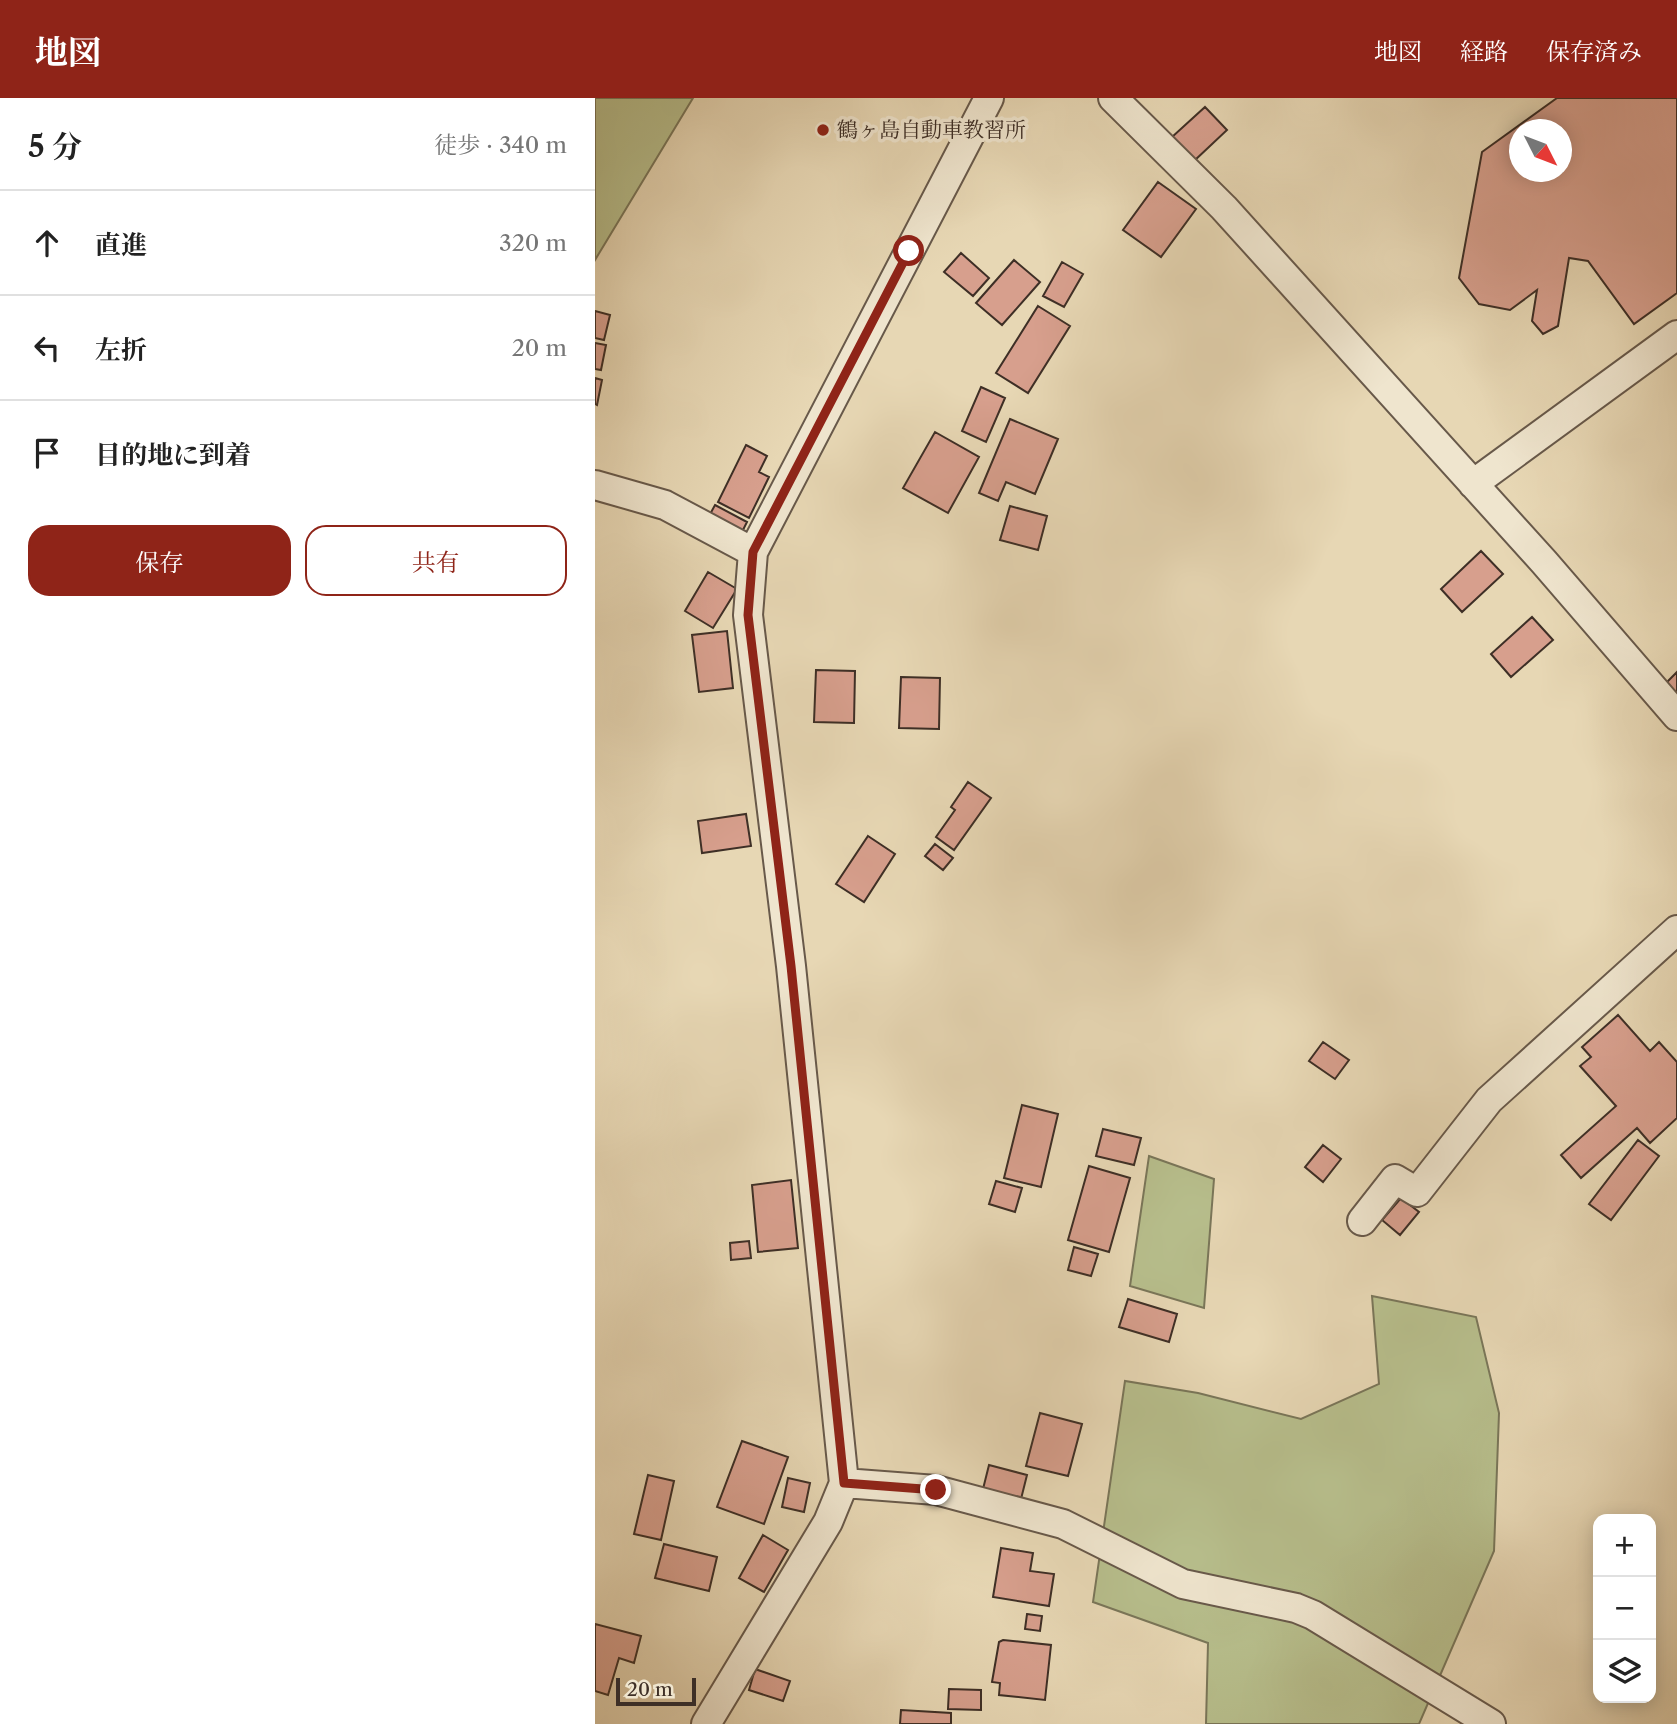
<!DOCTYPE html>
<html lang="ja">
<head>
<meta charset="utf-8">
<style>
  :root { --surface:#fff; --page:#f6f6f6; --text:#222; --muted:#767676; --line:#e0e0e0; --accent:#8f2418 }
  body { margin:0; font-family:"Libre Caslon Text","Noto Serif JP",serif; background:var(--page); color:var(--text) }
  .controls { position:absolute; right:21px; bottom:21px; display:grid; overflow:hidden; border-radius:14px; box-shadow:0 4px 18px #0003 }
  .controls button { width:63px; height:63px; display:grid; place-items:center; padding:0; border:0; border-bottom:2px solid var(--line); background:var(--surface); color:var(--text); font:35px sans-serif }
  .compass { position:absolute; left:914px; top:21px; width:63px; height:63px; border-radius:50%; background:var(--surface); box-shadow:0 4px 18px #0003; rotate:132deg }
  .scale { position:absolute; left:21px; bottom:18px; width:80px; box-sizing:border-box; padding-left:7px; border:4px solid #3e2f26; border-top:0; font-size:19px; line-height:24px; white-space:nowrap; color:#3e2f26; -webkit-text-stroke:5px #efe5ce; paint-order:stroke }
  .stop { position:absolute; width:21px; height:21px; margin:-16px; border:5px solid #8f2418; border-radius:50%; background:#fff }
  .stop.end { background:#8f2418; border-color:#fff; box-shadow:0 2px 7px #0008 }
  .list { margin:0; padding:0; list-style:none }
  h2 { display:flex; justify-content:space-between; align-items:center; height:91px; margin:0; padding:0 28px; font-size:30px }
  h2 small { font-size:23px; font-weight:400; color:var(--muted) }
  .list li { display:grid; grid-template-columns:46px 1fr auto; gap:21px; align-items:center; box-sizing:border-box; height:105px; padding:0 28px; border-top:2px solid var(--line) }
  .list b { display:block; font-size:26px; white-space:nowrap }
  .list em { font-size:23px; font-style:normal; color:var(--muted) }
  .actions { display:flex; gap:14px; padding:21px 28px }
  .actions a { flex:1; padding:16px 0; border:2px solid var(--accent); border-radius:21px; text-align:center; font-size:24px; color:var(--accent) }
  .actions .main { background:var(--accent); color:#fff }
  .icon { flex:none; width:38px; height:38px; fill:none; stroke:currentColor; stroke-width:2; stroke-linecap:round; stroke-linejoin:round }
  .map { position:relative; flex:none; width:1082px; height:1626px; overflow:hidden }
  header { display:flex; align-items:center; gap:42px; box-sizing:border-box; height:98px; padding:0 35px; background:var(--accent); color:#fff }
  header strong { font-size:33px }
  nav { display:flex; gap:38px; margin-inline-start:auto; font-size:24px }
  main { display:flex }
  aside { flex:1; background:var(--surface) }
  .map>svg:first-child { display:block }
  .green { fill:#b7be8c; stroke:#7a7659; stroke-width:2 }
  .building { fill:#d79f8d; stroke:#3e2f26; stroke-width:2; fill-rule:evenodd }
  .lines { fill:none; stroke-linecap:round; stroke-linejoin:round }
  .minor-casing { stroke:#68594a; stroke-width:32 }
  .minor { stroke:#efe5ce; stroke-width:28 }
  .route { stroke:#8f2418; stroke-width:9 }
  .poi-dot { fill:#8f2418; stroke:#efe5ce; stroke-width:2.5 }
  .labels { text-anchor:middle; stroke-width:7; stroke-linejoin:round; paint-order:stroke }
  .poi-label { font-size:21px; fill:#3e2f26; stroke:#efe5ce; text-anchor:start }
</style>
</head>
<body>
<header>
<strong>地図</strong>
<nav><a>地図</a><a>経路</a><a>保存済み</a></nav>
</header>
<main>
<aside>
<h2>5 分<small>徒歩 · 340 m</small></h2>
<ul class="list">
<li><svg class="icon" aria-label="ahead" viewBox="0 0 24 24"><path d="M12 20V5M6 11l6-6 6 6"/></svg><div><b>直進</b></div><em>320 m</em></li>
<li><svg class="icon" aria-label="left" viewBox="0 0 24 24"><path d="M17 20v-9H6M10 6l-5 5 5 5"/></svg><div><b>左折</b></div><em>20 m</em></li>
<li><svg class="icon" aria-label="arrive" viewBox="0 0 24 24"><path d="M6 21V4h12l-3 4 3 4H6"/></svg><div><b>目的地に到着</b></div></li>
</ul>
<div class="actions"><a class="main">保存</a><a>共有</a></div>
</aside>
<div class="map">
<svg width="1082" height="1626" viewBox="0 0 1082 1626">
  <rect width="100%" height="100%" fill="#e7d7b4"/>
  <filter id="stains"><feTurbulence type="fractalNoise" baseFrequency=".00286" numOctaves="4"/><feColorMatrix values="0 0 0 0 .2 0 0 0 0 .09 0 0 0 0 .02 0 0 0 .5 -.17"/></filter>
  <radialGradient id="worn" r=".72"><stop offset=".6" stop-color="#630" stop-opacity="0"/><stop offset="1" stop-color="#630" stop-opacity=".3"/></radialGradient>
  <path class="green" d="M 0,0 L 98,0 L 0,162 Z
    M 554,1058 L 619,1081 L 609,1210 L 535,1188 Z
    M 777,1198 L 881,1219 L 904,1315 L 899,1453 L 824,1626 L 611,1626 L 613,1545 L 498,1504 L 530,1283 L 603,1295 L 706,1321 L 784,1286 Z"/>
  <path class="building" d="M 962,0 L 1082,0 L 1082,195 L 1039,226 L 993,163 L 974,160 L 963,228 L 948,236 L 937,223 L 942,192 L 915,212 L 884,206 L 864,180 L 887,54 ZM 925,32 L 967,32 L 967,74 L 925,74 Z
    M 610,9 L 632,32 L 599,63 L 577,39 Z
    M 563,84 L 601,111 L 566,159 L 528,132 Z
    M 366,155 L 394,180 L 378,198 L 349,174 Z
    M 419,162 L 445,184 L 407,227 L 381,205 Z
    M 467,164 L 488,176 L 469,209 L 448,198 Z
    M 443,208 L 475,228 L 433,295 L 401,275 Z
    M 0,213 L 15,217 L 9,242 L 0,240 Z
    M 0,245 L 11,247 L 6,272 L 0,271 Z
    M 0,280 L 7,282 L 2,307 L 0,306 Z
    M 386,289 L 410,300 L 391,344 L 367,333 Z
    M 415,321 L 463,341 L 440,396 L 411,384 L 403,403 L 384,395 Z
    M 340,334 L 384,359 L 353,415 L 308,390 Z
    M 151,347 L 172,358 L 164,374 L 174,379 L 154,420 L 123,404 Z
    M 120,407 L 152,424 L 146,436 L 113,420 Z
    M 415,408 L 452,418 L 443,452 L 405,442 Z
    M 886,453 L 908,476 L 867,514 L 846,491 Z
    M 113,474 L 142,491 L 118,530 L 90,513 Z
    M 937,519 L 958,542 L 916,579 L 896,556 Z
    M 132,533 L 138,590 L 104,594 L 97,537 Z
    M 221,572 L 260,573 L 259,625 L 219,624 Z
    M 1082,574 L 1082,607 L 1066,590 Z
    M 306,579 L 345,580 L 344,631 L 304,630 Z
    M 373,684 L 396,700 L 359,752 L 341,739 L 360,712 L 356,709 Z
    M 151,716 L 156,748 L 107,755 L 103,723 Z
    M 273,738 L 300,756 L 269,804 L 241,786 Z
    M 340,746 L 358,760 L 348,772 L 330,758 Z
    M 1023,917 L 1055,953 L 1064,944 L 1082,964 L 1082,1020 L 1055,1045 L 1042,1030 L 986,1080 L 966,1057 L 1021,1008 L 985,968 L 996,959 L 987,949 Z
    M 728,944 L 754,962 L 740,981 L 714,963 Z
    M 427,1007 L 463,1016 L 446,1089 L 409,1080 Z
    M 508,1031 L 546,1040 L 539,1067 L 501,1058 Z
    M 1043,1042 L 1064,1058 L 1016,1122 L 994,1106 Z
    M 728,1047 L 746,1061 L 728,1084 L 710,1069 Z
    M 494,1068 L 535,1080 L 514,1154 L 473,1142 Z
    M 196,1082 L 203,1150 L 163,1154 L 157,1087 Z
    M 401,1083 L 427,1090 L 420,1114 L 394,1106 Z
    M 806,1100 L 824,1114 L 805,1137 L 787,1122 Z
    M 154,1143 L 156,1160 L 136,1162 L 135,1145 Z
    M 479,1149 L 503,1156 L 496,1178 L 473,1172 Z
    M 533,1201 L 582,1216 L 574,1244 L 524,1229 Z
    M 445,1315 L 487,1326 L 473,1378 L 431,1368 Z
    M 147,1343 L 193,1359 L 169,1426 L 122,1409 Z
    M 394,1367 L 432,1377 L 425,1405 L 387,1395 Z
    M 53,1377 L 79,1383 L 66,1442 L 39,1436 Z
    M 193,1380 L 215,1385 L 209,1414 L 187,1409 Z
    M 168,1437 L 193,1452 L 169,1494 L 144,1480 Z
    M 69,1446 L 122,1459 L 114,1493 L 60,1480 Z
    M 406,1450 L 438,1455 L 435,1473 L 459,1476 L 454,1508 L 398,1499 Z
    M 432,1516 L 447,1518 L 445,1533 L 430,1531 Z
    M 0,1526 L 46,1538 L 39,1565 L 24,1560 L 13,1597 L 0,1593 Z
    M 408,1542 L 456,1547 L 450,1602 L 404,1597 L 405,1585 L 397,1584 L 404,1544 Z
    M 160,1571 L 195,1583 L 188,1603 L 154,1592 Z
    M 354,1591 L 386,1592 L 386,1612 L 353,1611 Z
    M 306,1612 L 356,1615 L 356,1626 L 305,1626 Z"/>
  <g class="lines">
    <defs>
      <path id="minor" d="M 518,0 L 629,110 L 949,464 L 1082,618
        M 878,386 L 1082,237
        M 0,387 L 70,407 L 158,454
        M 767,1123 L 800,1081 L 822,1094 L 894,1002 L 1082,832
        M 249,1385 L 341,1392 L 468,1426 L 588,1486 L 701,1510 L 718,1517 L 896,1626
        M 111,1626 L 233,1424 L 249,1385 L 196,868 L 153,517 L 158,454 L 394,0"/>
    </defs>
    <use href="#minor" class="minor-casing"/>
    <use href="#minor" class="minor"/>
  </g>
  <g class="lines">
    <path class="route" d="M 314,153 L 158,454 L 153,517 L 196,868 L 249,1385 L 341,1392"/>
  </g>
  <circle class="poi-dot" cx="228" cy="32" r="7"/>
  <g class="labels">
    <g class="poi-label">
      <text x="242" y="39">鶴ヶ島自動車教習所</text>
    </g>
  </g>
  <rect width="100%" height="100%" filter="url(#stains)"/>
  <rect width="100%" height="100%" fill="url(#worn)"/>
</svg>
<div class="controls">
<button>+</button>
<button>−</button>
<button><svg class="icon" aria-label="layers" viewBox="0 0 24 24"><path d="M12 4l9 5-9 5-9-5zM3 14l9 5 9-5"/></svg></button>
</div>
<svg class="compass" viewBox="-18 -18 36 36"><path d="M0-13l5 13h-10z" fill="#e53935"/><path d="M0 13l5-13h-10z" fill="#767676"/></svg>
<div class="scale">20 m</div>
<div class="stop" style="left:314px;top:153px"></div>
<div class="stop end" style="left:341px;top:1392px"></div>
</div>
</main>
</body>
</html>
